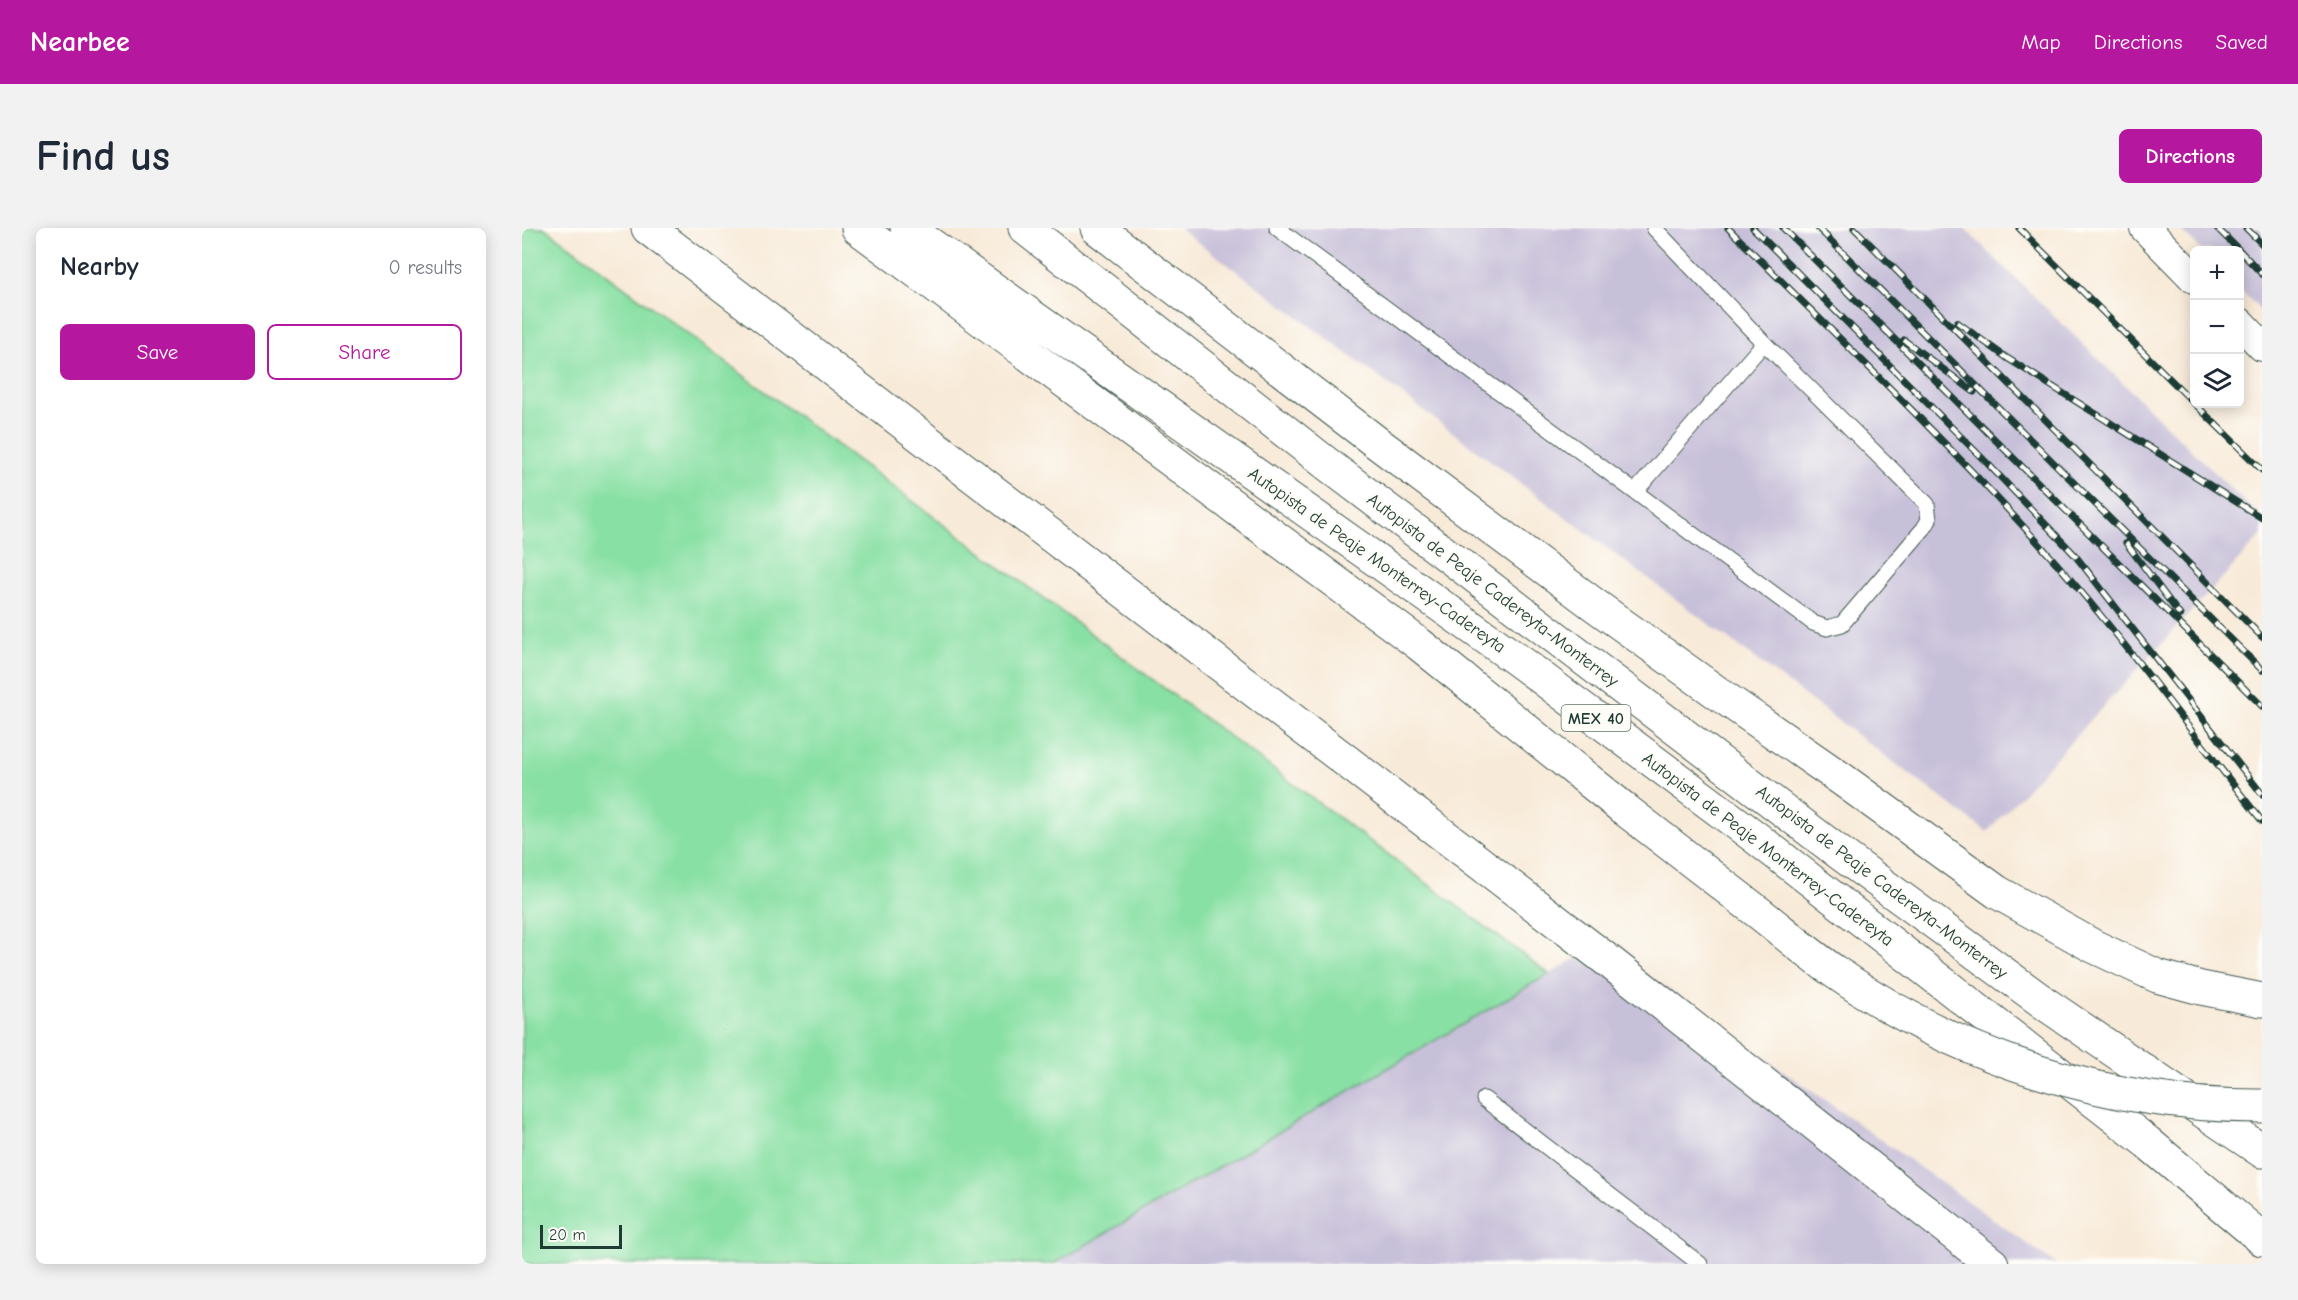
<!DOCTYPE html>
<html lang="en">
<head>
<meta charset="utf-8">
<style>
  :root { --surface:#fff; --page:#f2f2f3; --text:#1f2937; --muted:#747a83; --line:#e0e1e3; --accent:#b5179e }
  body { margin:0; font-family:"Comic Neue",sans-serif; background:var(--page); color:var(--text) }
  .controls { position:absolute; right:18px; top:18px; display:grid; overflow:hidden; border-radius:9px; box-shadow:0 3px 15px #0003 }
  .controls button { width:54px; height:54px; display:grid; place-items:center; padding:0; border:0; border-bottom:2px solid var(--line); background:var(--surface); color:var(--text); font:30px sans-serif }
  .scale { position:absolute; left:18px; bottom:15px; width:82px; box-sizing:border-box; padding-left:6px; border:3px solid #1f3d34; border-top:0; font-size:16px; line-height:21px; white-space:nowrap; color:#1f3d34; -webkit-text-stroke:4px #fdfcf7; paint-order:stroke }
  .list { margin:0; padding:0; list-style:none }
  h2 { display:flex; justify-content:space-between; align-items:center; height:78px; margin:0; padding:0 24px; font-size:26px }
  h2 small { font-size:20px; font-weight:400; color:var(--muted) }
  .actions { display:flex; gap:12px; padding:18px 24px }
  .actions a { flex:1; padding:14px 0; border:2px solid var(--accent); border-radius:9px; text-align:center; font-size:21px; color:var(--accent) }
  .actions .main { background:var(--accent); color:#fff }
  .icon { flex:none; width:33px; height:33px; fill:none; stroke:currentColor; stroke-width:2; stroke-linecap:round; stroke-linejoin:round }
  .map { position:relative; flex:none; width:1740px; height:1036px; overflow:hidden; border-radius:9px }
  header { display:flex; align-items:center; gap:36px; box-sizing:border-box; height:84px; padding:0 30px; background:var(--accent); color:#fff }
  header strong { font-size:28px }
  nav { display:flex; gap:33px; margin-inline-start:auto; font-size:21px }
  .intro { display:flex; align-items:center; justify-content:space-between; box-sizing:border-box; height:144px; padding:0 36px }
  h1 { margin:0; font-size:42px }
  .button { padding:15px 27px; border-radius:9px; background:var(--accent); color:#fff; font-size:21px; font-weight:700 }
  main { display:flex; gap:36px; padding:0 36px }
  aside { flex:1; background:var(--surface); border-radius:9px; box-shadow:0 3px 15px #0003 }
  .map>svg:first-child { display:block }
  .industrial { fill:#c7c0d9 }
  .green { fill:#89e0a4; stroke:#548e6c; stroke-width:1.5 }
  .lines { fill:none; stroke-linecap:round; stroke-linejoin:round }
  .service-casing { stroke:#40574d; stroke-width:17 }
  .minor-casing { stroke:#40574d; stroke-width:32 }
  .tertiary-casing { stroke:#40574d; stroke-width:35 }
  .motorway-casing { stroke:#40574d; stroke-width:35 }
  .service { stroke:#fff; stroke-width:15 }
  .minor { stroke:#fff; stroke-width:30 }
  .tertiary { stroke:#fff; stroke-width:33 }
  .motorway { stroke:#fff; stroke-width:33 }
  .rail-casing { stroke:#1f3d34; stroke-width:7 }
  .rail { stroke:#fdfcf7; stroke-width:4.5; stroke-dasharray:14; stroke-linecap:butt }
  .motorway-bridge-casing { stroke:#40574d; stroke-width:35; stroke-linecap:butt }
  .motorway-bridge { stroke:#fff; stroke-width:33 }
  .labels { text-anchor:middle; stroke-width:4.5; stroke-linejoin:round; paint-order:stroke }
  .shield { fill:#fdfcf7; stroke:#62766e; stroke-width:1.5 }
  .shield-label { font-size:16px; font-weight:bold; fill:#1f3d34 }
  .street-label { font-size:18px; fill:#1f3d34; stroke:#fdfcf7 }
</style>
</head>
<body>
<header>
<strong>Nearbee</strong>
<nav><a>Map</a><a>Directions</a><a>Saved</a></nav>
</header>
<div class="intro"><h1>Find us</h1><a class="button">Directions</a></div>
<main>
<aside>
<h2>Nearby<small>0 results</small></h2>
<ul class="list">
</ul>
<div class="actions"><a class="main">Save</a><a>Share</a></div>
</aside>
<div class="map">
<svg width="1740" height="1036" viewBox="0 0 1740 1036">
  <rect width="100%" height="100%" fill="#fdfcf7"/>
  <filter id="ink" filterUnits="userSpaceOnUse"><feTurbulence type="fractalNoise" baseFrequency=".0167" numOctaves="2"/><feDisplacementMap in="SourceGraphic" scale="12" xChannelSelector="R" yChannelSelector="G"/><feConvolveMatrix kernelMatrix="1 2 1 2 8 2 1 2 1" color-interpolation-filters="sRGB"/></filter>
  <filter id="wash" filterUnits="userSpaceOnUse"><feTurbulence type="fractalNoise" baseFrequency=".008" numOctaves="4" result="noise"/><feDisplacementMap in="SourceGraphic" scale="24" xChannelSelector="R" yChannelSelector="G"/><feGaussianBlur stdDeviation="1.35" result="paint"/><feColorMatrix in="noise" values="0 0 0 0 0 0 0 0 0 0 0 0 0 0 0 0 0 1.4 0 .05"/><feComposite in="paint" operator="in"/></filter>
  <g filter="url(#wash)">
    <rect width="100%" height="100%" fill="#f8ead8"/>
    <path class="industrial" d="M 657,0 L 1442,0 L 1740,291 L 1740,307 L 1465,604 Z
      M 1657,0 L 1740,0 L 1740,84 L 1718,61 L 1718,22 L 1679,22 Z
      M 1081,715 L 1534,1036 L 531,1036 Z"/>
    <path class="green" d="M 0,0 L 23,0 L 1027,746 L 531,1036 L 0,1036 Z"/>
  </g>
  <g filter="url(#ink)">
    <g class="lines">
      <defs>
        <path id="service" d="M 755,0 L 1291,395 L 1305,400 L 1320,396 L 1402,300 L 1407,292 L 1405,276 L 1242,115 L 1132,0
          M 1113,264 L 1242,115
          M 962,871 L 1178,1036"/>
        <path id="minor" d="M 1623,0 L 1672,50
          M 1718,95 L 1740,118"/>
        <path id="tertiary" d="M 126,0 L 1089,735 L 1470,1036"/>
        <path id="motorway" d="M 336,0 L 897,416 L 1101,580
          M 385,0 L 997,433 L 1233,609 L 1625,914 L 1740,1011
          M 503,0 L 809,239 L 1319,626 L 1525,777 L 1740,923
          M 575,0 L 854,214 L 1074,378 L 1197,466 L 1321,552 L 1475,664 L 1571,718 L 1635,748 L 1679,760 L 1740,772"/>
      </defs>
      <use href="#service" class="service-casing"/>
      <use href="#minor" class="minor-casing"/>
      <use href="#tertiary" class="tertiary-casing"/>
      <use href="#motorway" class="motorway-casing"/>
      <use href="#service" class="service"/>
      <use href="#minor" class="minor"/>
      <use href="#tertiary" class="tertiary"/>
      <use href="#motorway" class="motorway"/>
      <defs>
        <path id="rail" d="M 1206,0 C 1317,111 1432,219 1536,337 C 1608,419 1672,508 1740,593
          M 1231,0 L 1465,235 L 1552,326 L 1740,566
          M 1261,0 L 1740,478
          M 1296,0 L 1740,442
          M 1332,0 L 1740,409
          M 1497,0 L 1672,175
          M 1695,0 L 1717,22
          M 1724,0 L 1740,16
          M 1718,23 L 1740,46
          M 1435,94 L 1485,130 L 1740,290
          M 1382,112 L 1452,164
          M 1673,176 L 1740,242
          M 1604,315 L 1658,387"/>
      </defs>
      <use href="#rail" class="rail-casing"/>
      <use href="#rail" class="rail"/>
      <defs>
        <path id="motorway-bridge" d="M 1101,580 C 1148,616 1194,652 1241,688 C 1265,707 1288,727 1313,744 C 1436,830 1590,879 1740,878"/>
      </defs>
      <use href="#motorway-bridge" class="motorway-bridge-casing"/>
      <use href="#motorway-bridge" class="motorway-bridge"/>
    </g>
  </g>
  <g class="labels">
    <rect class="shield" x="1039.5" y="477" width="69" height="26" rx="4.5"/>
    <g class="shield-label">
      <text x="1074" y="496">MEX 40</text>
    </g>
    <g class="street-label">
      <text transform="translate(855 332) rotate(35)" y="6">Autopista de Peaje Monterrey-Cadereyta</text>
      <text transform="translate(971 362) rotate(37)" y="6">Autopista de Peaje Cadereyta-Monterrey</text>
      <text transform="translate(1246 621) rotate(37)" y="6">Autopista de Peaje Monterrey-Cadereyta</text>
      <text transform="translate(1360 654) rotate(37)" y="6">Autopista de Peaje Cadereyta-Monterrey</text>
    </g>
  </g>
</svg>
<div class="controls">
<button>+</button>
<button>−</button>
<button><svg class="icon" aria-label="layers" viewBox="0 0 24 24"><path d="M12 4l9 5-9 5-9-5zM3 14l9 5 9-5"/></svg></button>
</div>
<div class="scale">20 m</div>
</div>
</main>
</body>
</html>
